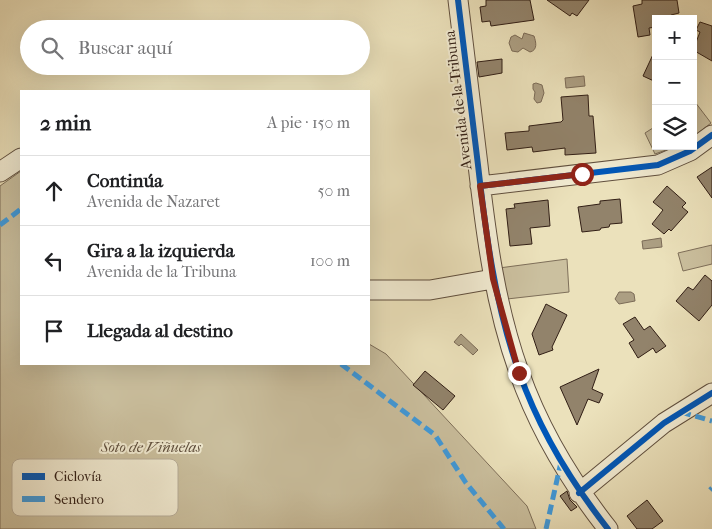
<!DOCTYPE html>
<html lang="es">
<head>
<meta charset="utf-8">
<style>
  :root { --surface:#fff; --page:#f2f2f2; --text:#202124; --muted:#757577; --line:#e0e0e0 }
  body { margin:0; font-family:"IM FELL French Canon",serif; background:var(--page); color:var(--text) }
  .controls { position:absolute; right:15px; top:15px; display:grid; overflow:hidden; border-radius:0px; box-shadow:0 5px 20px #0002 }
  .controls button { width:45px; height:45px; display:grid; place-items:center; padding:0; border:0; border-bottom:1px solid var(--line); background:var(--surface); color:var(--text); font:25px sans-serif }
  .stop { position:absolute; width:15px; height:15px; margin:-11px; border:4px solid #8f2418; border-radius:50%; background:#fff }
  .stop.end { background:#8f2418; border-color:#fff; box-shadow:0 1px 5px #0008 }
  .list { margin:0; padding:0; list-style:none }
  h2 { display:flex; justify-content:space-between; align-items:center; height:65px; margin:0; padding:0 20px; font-size:21px }
  h2 small { font-size:16px; font-weight:400; color:var(--muted) }
  .list li { display:grid; grid-template-columns:32px 1fr auto; gap:15px; align-items:center; box-sizing:border-box; height:70px; padding:0 20px; border-top:1px solid var(--line) }
  .list b { display:block; font-size:19px; white-space:nowrap }
  .list p { margin:0; font-size:16px; white-space:nowrap; color:var(--muted) }
  .list em { font-size:16px; font-style:normal; color:var(--muted) }
  .icon { flex:none; width:28px; height:28px; fill:none; stroke:currentColor; stroke-width:2; stroke-linecap:round; stroke-linejoin:round }
  .map { position:relative; flex:none; width:712px; height:529px; overflow:hidden }
  .search { position:absolute; background:var(--surface); box-shadow:0 5px 20px #0002; left:20px; top:20px; width:350px; height:55px; display:flex; align-items:center; gap:12px; box-sizing:border-box; padding:0 18px; border-radius:28px; color:var(--muted); font-size:19px }
  .panel { position:absolute; background:var(--surface); box-shadow:0 5px 20px #0002; left:20px; top:90px; width:350px; height:275px; border-radius:0px }
  .map>svg:first-child { display:block }
  .green { fill:#cbc09f; stroke:#7e6f5a }
  .water { fill:#ac9f83; stroke:#7b6b57 }
  .building { fill:#92836b; stroke:#311e15 }
  .lines { fill:none; stroke-linecap:round; stroke-linejoin:round }
  .minor-casing { stroke:#604f3e; stroke-width:21 }
  .minor { stroke:#f2ecd3; stroke-width:19 }
  .quiet { stroke:#3e9bdf; stroke-width:5; stroke-dasharray:10 5; stroke-linecap:butt }
  .cycleway-casing { stroke:#f2ecd3; stroke-width:9 }
  .cycleway { stroke:#0057b8; stroke-width:6 }
  .route { stroke:#8f2418; stroke-width:6 }
  .labels { text-anchor:middle; stroke-width:4; stroke-linejoin:round; paint-order:stroke }
  .street-label { font-size:15px; fill:#311e15; stroke:#f2ecd3 }
  .park-label { font-size:15px; font-style:italic; fill:#5f4f3e; stroke:#f2ecd3 }
  .key { fill:#f2ecd3; stroke:#b8ae9a; stroke-width:1 }
  .key-label { font-size:14px; fill:#311e15 }
</style>
</head>
<body>
<div class="map">
<svg width="712" height="529" viewBox="0 0 712 529">
  <rect width="100%" height="100%" fill="#ebe1bb"/>
  <filter id="stains"><feTurbulence type="fractalNoise" baseFrequency=".004" numOctaves="4"/><feColorMatrix values="0 0 0 0 .2 0 0 0 0 .09 0 0 0 0 .02 0 0 0 .5 -.17"/></filter>
  <radialGradient id="worn" r=".72"><stop offset=".6" stop-color="#630" stop-opacity="0"/><stop offset="1" stop-color="#630" stop-opacity=".3"/></radialGradient>
  <path class="green" d="M 695,102 L 711,123 L 693,137 L 693,103 Z
    M 656,126 L 656,146 L 677,146 L 655,154 L 645,133 Z
    M 21,171 L 21,364 L 369,364 L 369,344 L 386,354 L 527,506 L 536,529 L 0,529 L 0,186 Z
    M 712,245 L 712,264 L 683,271 L 678,253 Z
    M 567,259 L 569,292 L 507,299 L 499,268 Z"/>
  <path class="water" d="M 524,33 L 534,36 C 536,42 538,50 530,52 L 523,48 L 518,52 L 512,51 L 509,43 L 511,37 L 515,35 L 522,39 Z
    M 584,76 L 585,86 L 566,88 L 565,78 Z
    M 536,83 L 542,85 L 544,93 L 541,102 L 537,103 L 534,99 L 535,92 L 533,89 L 533,84 Z
    M 661,238 L 662,247 L 643,249 L 642,241 Z
    M 619,292 L 631,292 L 634,294 L 635,301 L 619,304 L 615,299 Z
    M 461,334 L 478,350 L 473,355 L 461,344 L 459,346 L 454,342 Z"/>
  <path class="building" d="M 486,0 L 530,0 L 534,20 L 491,26 L 490,21 L 482,22 L 480,7 L 486,6 Z
    M 547,0 L 589,0 L 577,16 L 572,13 L 570,16 Z
    M 642,0 L 677,0 L 679,13 L 671,15 L 672,19 L 656,19 L 656,27 L 649,28 L 650,35 L 638,37 L 633,6 L 642,4 Z
    M 700,22 L 712,26 L 712,61 L 693,50 L 700,32 L 696,30 Z
    M 656,48 L 656,82 L 643,76 Z
    M 502,59 L 502,73 L 479,77 L 477,62 Z
    M 588,95 L 589,116 L 593,116 L 596,153 L 565,155 L 565,148 L 533,152 L 532,147 L 507,150 L 505,133 L 529,131 L 529,126 L 561,122 L 563,120 L 561,97 Z
    M 712,167 L 712,198 L 697,177 Z
    M 667,186 L 686,203 L 682,207 L 688,212 L 671,231 L 669,229 L 664,234 L 652,224 L 663,210 L 653,202 Z
    M 620,199 L 622,223 L 610,224 L 609,227 L 601,228 L 600,230 L 582,232 L 578,207 L 600,204 L 600,201 Z
    M 548,200 L 550,226 L 530,228 L 532,244 L 510,246 L 506,209 L 515,208 L 514,204 Z
    M 705,275 L 712,281 L 712,305 L 699,321 L 676,301 L 688,287 L 693,290 Z
    M 546,304 L 567,315 L 552,347 L 553,350 L 539,355 L 532,334 Z
    M 635,317 L 644,330 L 650,326 L 666,346 L 656,353 L 653,348 L 638,358 L 629,343 L 634,340 L 623,324 Z
    M 599,369 L 592,389 L 603,394 L 599,403 L 588,399 L 577,425 L 560,387 Z
    M 425,371 L 455,396 L 443,410 L 413,385 Z
    M 567,491 L 570,500 L 577,507 L 571,511 L 560,496 Z
    M 647,500 L 663,521 L 652,529 L 637,529 L 627,516 Z"/>
  <g class="lines">
    <defs>
      <path id="minor" d="M 458,0 C 465,55 471,110 478,165 C 486,235 495,305 519,372 C 539,429 571,482 608,529
        M 0,172 L 21,158
        M 480,186 L 658,165 L 690,151 L 712,135
        M 369,290 L 430,290 L 493,279
        M 579,493 L 664,423 L 712,393"/>
    </defs>
    <use href="#minor" class="minor-casing"/>
    <use href="#minor" class="minor"/>
    <path class="quiet" d="M 0,225 L 21,209
      M 341,364 L 435,435 L 466,483 L 504,529
      M 681,412 L 712,421
      M 710,490 L 712,488
      M 546,529 L 561,462"/>
    <defs>
      <path id="cycleway" d="M 458,0 C 465,55 471,110 478,165 C 486,235 495,305 519,372 C 539,429 571,482 608,529
        M 480,186 L 658,165 L 690,151 L 712,135
        M 579,493 L 664,423 L 712,393"/>
    </defs>
    <use href="#cycleway" class="cycleway-casing"/>
    <use href="#cycleway" class="cycleway"/>
  </g>
  <g class="lines">
    <path class="route" d="M 519,373 L 493,279 L 480,186 L 582,174"/>
  </g>
  <g class="labels">
    <g class="street-label">
      <text transform="translate(458 100) rotate(-97)" y="5">Avenida de la Tribuna</text>
    </g>
    <g class="park-label">
      <text x="151" y="452">Soto de Viñuelas</text>
    </g>
  </g>
  <rect x="12" y="459" width="166" height="57" rx="8" class="key"/>
  <rect x="22" y="473" width="23" height="7" fill="#0057b8"/>
  <rect x="22" y="496" width="23" height="6" fill="#3e9bdf"/>
  <g class="key-label">
    <text x="54" y="481">Ciclovía</text>
    <text x="54" y="504">Sendero</text>
  </g>
  <rect width="100%" height="100%" filter="url(#stains)"/>
  <rect width="100%" height="100%" fill="url(#worn)"/>
</svg>
<div class="controls">
<button>+</button>
<button>−</button>
<button><svg class="icon" aria-label="layers" viewBox="0 0 24 24"><path d="M12 4l9 5-9 5-9-5zM3 14l9 5 9-5"/></svg></button>
</div>
<div class="stop" style="left:582px;top:174px"></div>
<div class="stop end" style="left:519px;top:373px"></div>
<div class="search"><svg class="icon" aria-label="search" viewBox="0 0 24 24"><circle cx="10" cy="10" r="6"/><path d="M15 15l6 6"/></svg>Buscar aquí</div>
<section class="panel">
<h2>2 min<small>A pie · 150 m</small></h2>
<ul class="list">
<li><svg class="icon" aria-label="ahead" viewBox="0 0 24 24"><path d="M12 20V5M6 11l6-6 6 6"/></svg><div><b>Continúa</b><p>Avenida de Nazaret</p></div><em>50 m</em></li>
<li><svg class="icon" aria-label="left" viewBox="0 0 24 24"><path d="M17 20v-9H6M10 6l-5 5 5 5"/></svg><div><b>Gira a la izquierda</b><p>Avenida de la Tribuna</p></div><em>100 m</em></li>
<li><svg class="icon" aria-label="arrive" viewBox="0 0 24 24"><path d="M6 21V4h12l-3 4 3 4H6"/></svg><div><b>Llegada al destino</b></div></li>
</ul>
</section>
</div>
</body>
</html>
